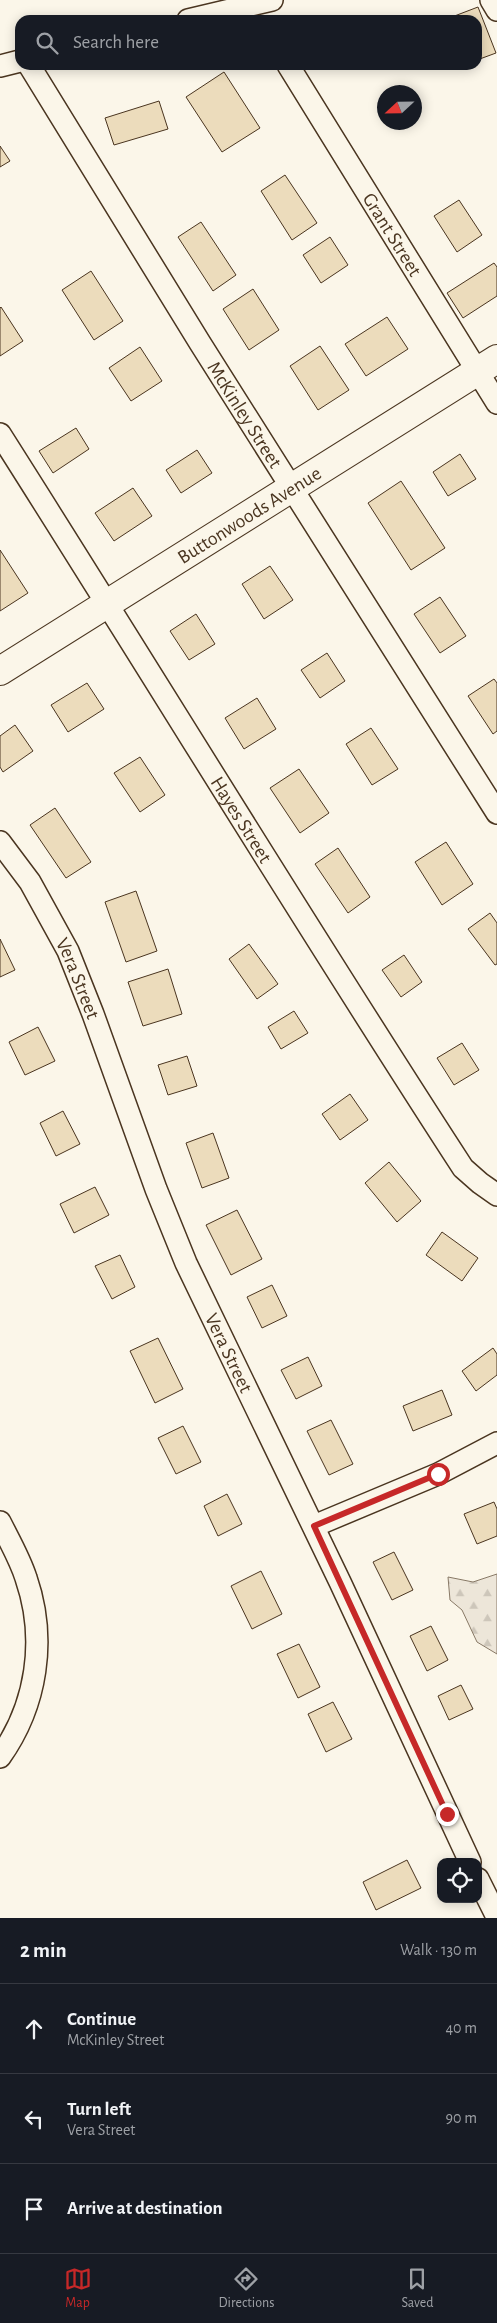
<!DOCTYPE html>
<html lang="en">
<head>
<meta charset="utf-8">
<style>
  :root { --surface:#171b24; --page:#242831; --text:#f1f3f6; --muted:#9ea1a6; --line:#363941; --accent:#c62828 }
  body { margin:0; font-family:"Alegreya Sans",sans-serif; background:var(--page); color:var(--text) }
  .controls { position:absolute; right:15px; bottom:15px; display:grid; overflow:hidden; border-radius:10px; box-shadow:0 2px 12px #0003 }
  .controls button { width:45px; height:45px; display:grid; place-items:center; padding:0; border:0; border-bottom:1px solid var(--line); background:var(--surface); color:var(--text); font:25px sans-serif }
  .compass { position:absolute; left:377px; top:85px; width:45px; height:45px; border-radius:50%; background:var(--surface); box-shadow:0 2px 12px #0003; rotate:248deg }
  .stop { position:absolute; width:15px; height:15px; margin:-11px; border:4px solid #c62828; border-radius:50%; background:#fff }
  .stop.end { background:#c62828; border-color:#fff; box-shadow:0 1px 5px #0008 }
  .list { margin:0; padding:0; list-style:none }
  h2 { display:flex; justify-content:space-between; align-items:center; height:65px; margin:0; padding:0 20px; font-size:21px }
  h2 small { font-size:16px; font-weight:400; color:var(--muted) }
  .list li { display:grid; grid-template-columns:32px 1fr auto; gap:15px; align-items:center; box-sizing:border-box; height:90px; padding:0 20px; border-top:1px solid var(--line) }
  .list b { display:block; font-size:19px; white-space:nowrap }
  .list p { margin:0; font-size:16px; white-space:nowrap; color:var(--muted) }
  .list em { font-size:16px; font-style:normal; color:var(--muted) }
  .icon { flex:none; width:28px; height:28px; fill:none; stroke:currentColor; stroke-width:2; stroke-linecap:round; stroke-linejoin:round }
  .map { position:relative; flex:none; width:497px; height:1918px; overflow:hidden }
  .search { position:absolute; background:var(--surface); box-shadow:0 2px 12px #0003; left:15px; right:15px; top:15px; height:55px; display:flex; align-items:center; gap:12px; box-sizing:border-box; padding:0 18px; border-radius:15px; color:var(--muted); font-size:19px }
  .sheet { height:335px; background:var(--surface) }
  nav { display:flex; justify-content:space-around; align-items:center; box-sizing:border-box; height:70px; border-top:1px solid var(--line); background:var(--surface); font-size:14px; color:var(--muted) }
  nav a { display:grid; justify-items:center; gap:2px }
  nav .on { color:var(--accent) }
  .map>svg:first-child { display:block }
  .forest { fill:url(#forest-firs); stroke:#887966 }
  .building { fill:#ecdcbc; stroke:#4a3520 }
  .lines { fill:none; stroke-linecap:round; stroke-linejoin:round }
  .street-casing { stroke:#4a3520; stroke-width:24 }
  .secondary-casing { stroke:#4a3520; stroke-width:30 }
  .street { stroke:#fbf6e9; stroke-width:21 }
  .secondary { stroke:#fbf6e9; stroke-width:28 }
  .route { stroke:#c62828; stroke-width:6 }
  .labels { text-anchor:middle; stroke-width:4; stroke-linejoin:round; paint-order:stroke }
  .street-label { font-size:20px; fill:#4a3520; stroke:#fbf6e9 }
</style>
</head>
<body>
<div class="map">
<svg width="497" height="1918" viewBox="0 0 497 1918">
  <defs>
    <pattern id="forest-firs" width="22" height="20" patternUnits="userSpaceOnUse" patternTransform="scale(1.25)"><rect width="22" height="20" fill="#ede6d9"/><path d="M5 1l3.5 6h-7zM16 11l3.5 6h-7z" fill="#cdc6ba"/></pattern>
  </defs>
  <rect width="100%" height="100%" fill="#fbf6e9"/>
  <path class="forest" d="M 497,1574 L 497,1654 L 477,1642 L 462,1610 L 450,1600 L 448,1577 L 473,1582 Z"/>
  <path class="building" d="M 478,7 L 496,53 L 477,60 L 477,20 L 444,20 Z
    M 224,72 L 260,128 L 222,152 L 186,97 Z
    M 159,101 L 168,129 L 114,145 L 105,118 Z
    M 0,146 L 10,161 L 0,167 Z
    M 285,175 L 317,223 L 292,240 L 261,191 Z
    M 459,200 L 482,235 L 457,252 L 434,216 Z
    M 201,222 L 236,275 L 213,291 L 178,237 Z
    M 330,237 L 348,265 L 321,283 L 303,255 Z
    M 494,263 L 497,267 L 497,296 L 463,318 L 447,293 Z
    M 91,271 L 123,321 L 94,340 L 62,290 Z
    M 253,289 L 279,330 L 249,350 L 223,309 Z
    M 1,307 L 23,341 L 0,356 L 0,308 Z
    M 387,317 L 408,349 L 366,376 L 345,344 Z
    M 320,346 L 349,390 L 318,410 L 290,366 Z
    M 140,347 L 162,381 L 131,401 L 109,368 Z
    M 76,428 L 89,449 L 53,473 L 39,451 Z
    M 197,450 L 212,473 L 181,493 L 166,470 Z
    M 460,454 L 476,479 L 448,496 L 433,472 Z
    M 401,481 L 445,548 L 411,570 L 368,503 Z
    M 133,488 L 152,516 L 114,541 L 95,513 Z
    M 0,550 L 28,593 L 0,611 Z
    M 270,566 L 293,600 L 264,619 L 242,584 Z
    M 440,597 L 466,636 L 440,653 L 414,614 Z
    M 196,614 L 215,644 L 189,660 L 170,631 Z
    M 327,653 L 345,681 L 320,698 L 301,670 Z
    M 494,679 L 497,683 L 497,731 L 493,734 L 468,696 Z
    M 87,683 L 104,709 L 68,732 L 51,705 Z
    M 257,698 L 276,729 L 244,749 L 225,718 Z
    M 15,725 L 33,751 L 3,772 L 0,767 L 0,736 Z
    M 371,728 L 398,769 L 372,785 L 346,744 Z
    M 140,757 L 165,795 L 140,812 L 114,773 Z
    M 299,769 L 329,813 L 300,833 L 270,788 Z
    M 55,808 L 91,862 L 66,878 L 30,825 Z
    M 446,842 L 473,884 L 442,905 L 415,862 Z
    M 338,848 L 370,897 L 348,913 L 315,864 Z
    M 136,891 L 157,951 L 126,962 L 105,902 Z
    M 490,913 L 497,923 L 497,964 L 495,965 L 468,929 Z
    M 0,939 L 15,970 L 0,977 Z
    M 249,944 L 278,984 L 257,999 L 229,959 Z
    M 404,955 L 422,982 L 401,997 L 382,970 Z
    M 168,969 L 182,1014 L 143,1026 L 128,982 Z
    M 294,1011 L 308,1033 L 281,1049 L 268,1027 Z
    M 38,1027 L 55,1061 L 25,1075 L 9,1042 Z
    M 462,1043 L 479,1070 L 454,1085 L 437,1058 Z
    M 187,1056 L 197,1086 L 168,1095 L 158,1065 Z
    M 350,1094 L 368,1120 L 340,1140 L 322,1114 Z
    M 63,1111 L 80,1144 L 56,1156 L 40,1123 Z
    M 213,1133 L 229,1178 L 202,1188 L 186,1143 Z
    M 389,1162 L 421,1201 L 397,1222 L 365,1183 Z
    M 95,1187 L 109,1215 L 74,1233 L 60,1204 Z
    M 237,1210 L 262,1259 L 231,1275 L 206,1225 Z
    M 442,1232 L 478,1258 L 462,1281 L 426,1255 Z
    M 120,1255 L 135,1287 L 112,1299 L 95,1266 Z
    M 272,1285 L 287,1316 L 262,1328 L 247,1297 Z
    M 158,1338 L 183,1389 L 155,1403 L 130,1351 Z
    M 493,1348 L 497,1354 L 497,1375 L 476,1391 L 462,1371 Z
    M 308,1357 L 322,1386 L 296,1399 L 281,1370 Z
    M 442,1390 L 452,1415 L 413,1431 L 403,1406 Z
    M 331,1420 L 353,1464 L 329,1475 L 307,1431 Z
    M 183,1426 L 201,1462 L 176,1474 L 158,1438 Z
    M 227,1494 L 242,1524 L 218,1536 L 204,1506 Z
    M 494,1502 L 497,1509 L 497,1536 L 477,1544 L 464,1514 Z
    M 394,1552 L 413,1590 L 392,1600 L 373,1562 Z
    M 261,1571 L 282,1614 L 252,1629 L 231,1586 Z
    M 431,1626 L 448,1660 L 427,1671 L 410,1636 Z
    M 299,1644 L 320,1687 L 298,1698 L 277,1654 Z
    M 461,1685 L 473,1709 L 449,1720 L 438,1696 Z
    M 333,1702 L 352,1739 L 326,1752 L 308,1714 Z
    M 407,1860 L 421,1888 L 376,1910 L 363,1882 Z"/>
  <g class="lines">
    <defs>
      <g id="street">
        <path d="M 491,0 L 497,10"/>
        <path d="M 188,20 L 272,0"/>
        <path id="s1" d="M 29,65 L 200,343 L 497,813"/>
        <path id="s2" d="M 288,65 L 497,403"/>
        <path d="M 0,66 L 20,61"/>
        <path id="s3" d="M 0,434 C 155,678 305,925 463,1168 L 480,1183 L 497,1195"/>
        <path id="s4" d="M 0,842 L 30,882 L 68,951 L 93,1014 L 156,1189 L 186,1263 L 340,1582 L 470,1862"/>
        <path d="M 0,1522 C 9,1540 20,1559 26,1578 C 47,1639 37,1705 0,1757"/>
        <path d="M 314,1526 L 438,1474 L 497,1443"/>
        <path d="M 478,1879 L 497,1917"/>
      </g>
      <g id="secondary">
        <path id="s5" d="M 0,671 L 497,359"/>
      </g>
    </defs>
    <use href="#street" class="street-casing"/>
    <use href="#secondary" class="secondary-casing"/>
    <use href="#street" class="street"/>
    <use href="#secondary" class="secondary"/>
  </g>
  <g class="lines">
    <path class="route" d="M 438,1474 L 314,1526 L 447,1814"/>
  </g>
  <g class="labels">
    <g class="street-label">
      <text dy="7" stroke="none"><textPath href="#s2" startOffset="199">Grant Street</textPath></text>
      <text dy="7" stroke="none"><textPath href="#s1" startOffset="411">McKinley Street</textPath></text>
      <text dy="7" stroke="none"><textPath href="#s5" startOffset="294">Buttonwoods Avenue</textPath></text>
      <text dy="7" stroke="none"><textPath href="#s3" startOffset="455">Hayes Street</textPath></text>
      <text dy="7" stroke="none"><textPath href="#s4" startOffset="158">Vera Street</textPath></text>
      <text dy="7" stroke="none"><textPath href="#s4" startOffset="562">Vera Street</textPath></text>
    </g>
  </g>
</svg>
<div class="controls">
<button><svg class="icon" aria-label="locate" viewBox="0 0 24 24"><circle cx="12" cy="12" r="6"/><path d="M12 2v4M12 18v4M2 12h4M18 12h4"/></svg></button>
</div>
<svg class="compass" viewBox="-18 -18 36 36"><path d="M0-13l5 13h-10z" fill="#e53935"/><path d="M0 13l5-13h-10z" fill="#9ea1a6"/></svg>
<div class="stop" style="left:438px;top:1474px"></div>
<div class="stop end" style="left:447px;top:1814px"></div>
<div class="search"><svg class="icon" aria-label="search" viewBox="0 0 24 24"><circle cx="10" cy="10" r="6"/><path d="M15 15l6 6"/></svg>Search here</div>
</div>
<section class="sheet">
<h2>2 min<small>Walk · 130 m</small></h2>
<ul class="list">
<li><svg class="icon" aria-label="ahead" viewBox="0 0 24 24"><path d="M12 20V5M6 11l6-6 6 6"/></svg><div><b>Continue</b><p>McKinley Street</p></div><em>40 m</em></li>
<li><svg class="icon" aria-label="left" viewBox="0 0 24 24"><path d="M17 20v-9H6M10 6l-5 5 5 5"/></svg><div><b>Turn left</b><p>Vera Street</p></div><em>90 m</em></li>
<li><svg class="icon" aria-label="arrive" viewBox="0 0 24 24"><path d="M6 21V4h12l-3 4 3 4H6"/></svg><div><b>Arrive at destination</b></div></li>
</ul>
</section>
<nav>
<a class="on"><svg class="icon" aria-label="map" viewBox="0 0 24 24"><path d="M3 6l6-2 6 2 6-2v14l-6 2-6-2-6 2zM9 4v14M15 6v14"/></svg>Map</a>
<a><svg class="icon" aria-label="directions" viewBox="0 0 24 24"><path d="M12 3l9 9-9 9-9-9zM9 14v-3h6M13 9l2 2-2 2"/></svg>Directions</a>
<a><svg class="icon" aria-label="saved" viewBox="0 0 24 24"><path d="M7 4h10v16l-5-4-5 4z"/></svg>Saved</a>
</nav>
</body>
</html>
